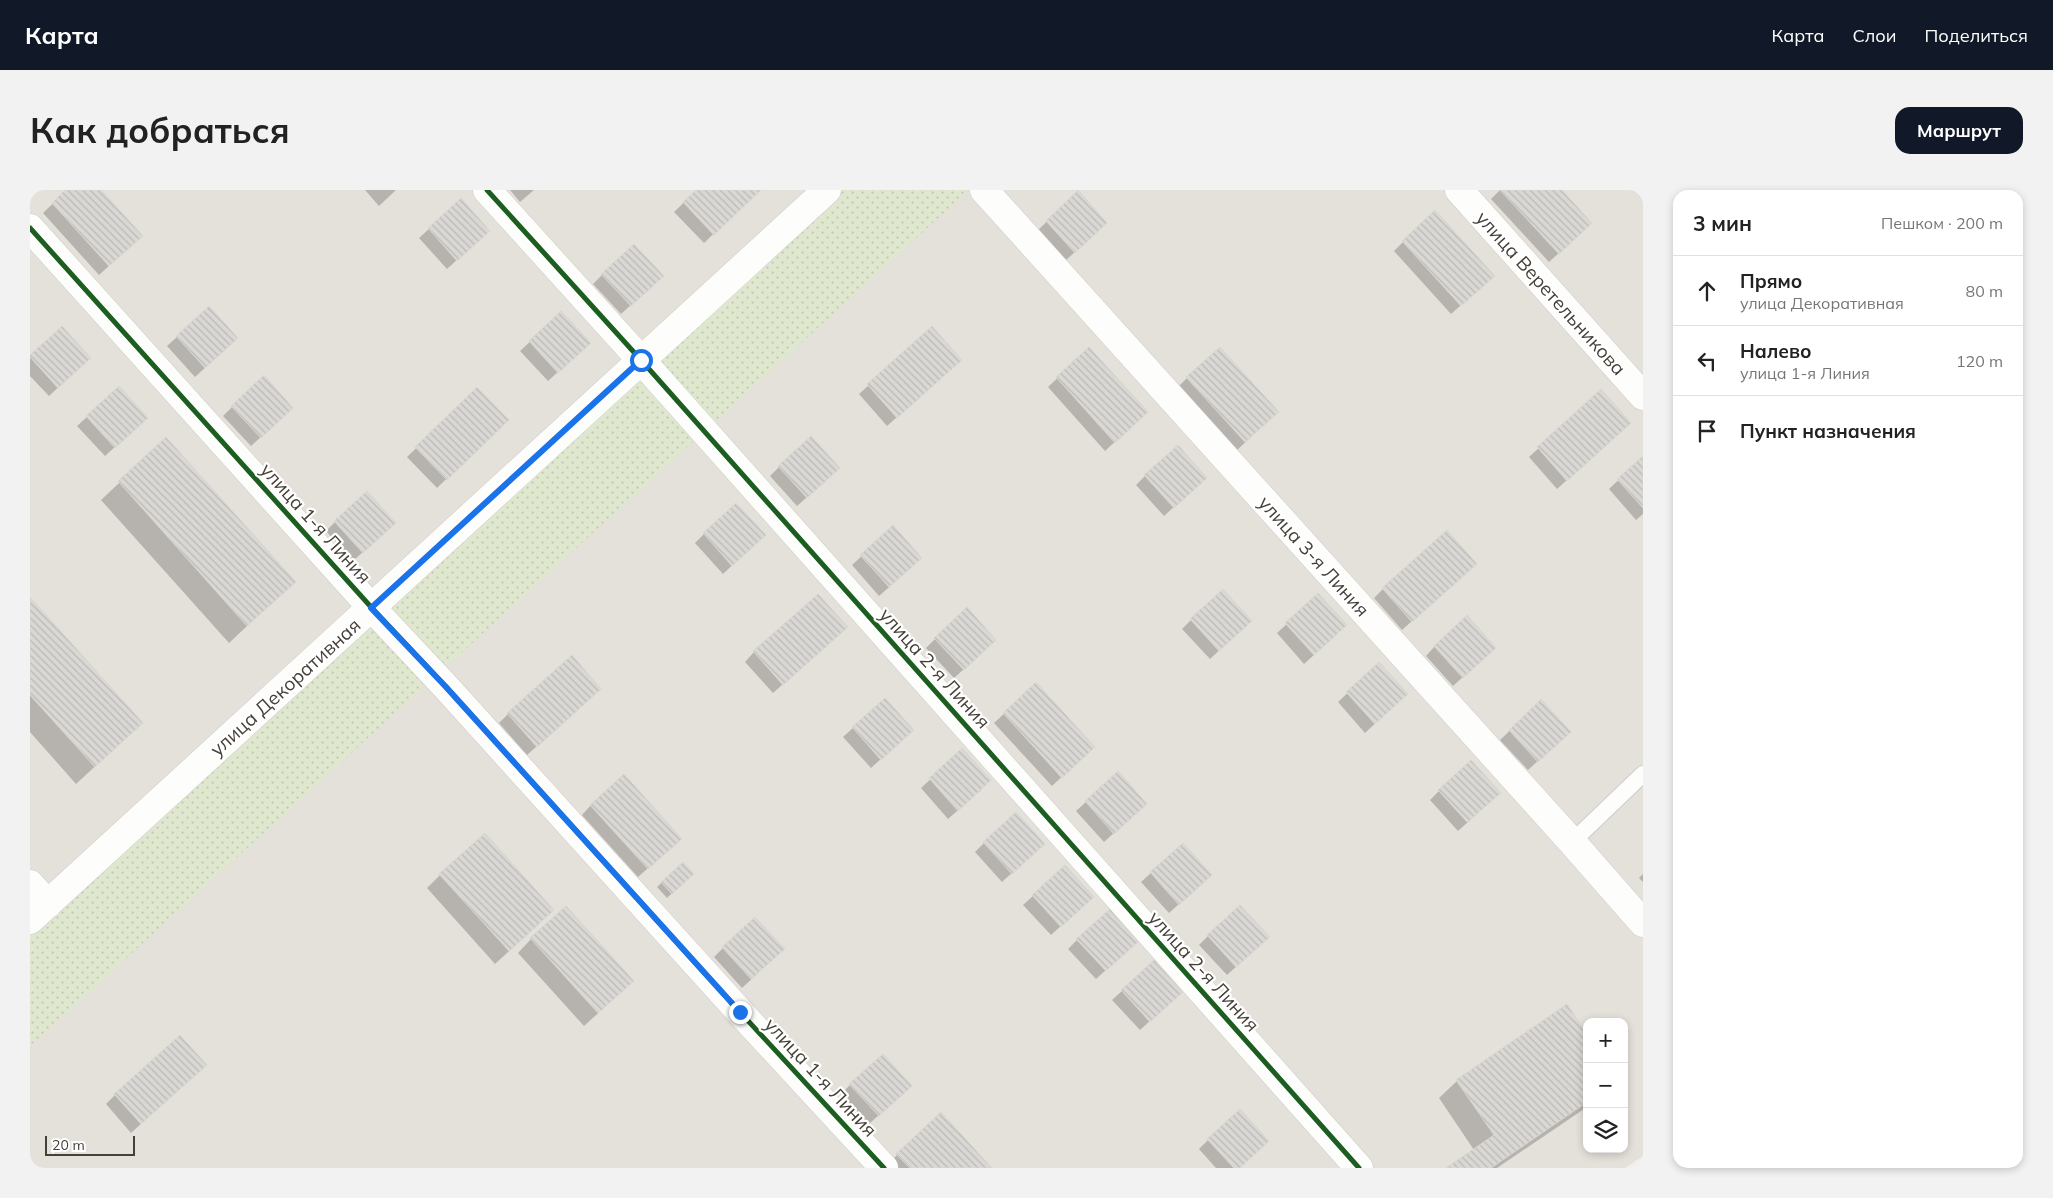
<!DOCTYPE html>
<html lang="ru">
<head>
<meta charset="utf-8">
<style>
  :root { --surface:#fff; --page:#f2f2f2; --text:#222; --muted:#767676; --line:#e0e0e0; --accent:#111827 }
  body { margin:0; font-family:Mulish,sans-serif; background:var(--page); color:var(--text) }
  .controls { position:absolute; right:15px; bottom:15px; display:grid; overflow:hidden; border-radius:10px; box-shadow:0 2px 8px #0003 }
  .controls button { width:45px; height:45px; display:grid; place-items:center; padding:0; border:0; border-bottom:1px solid var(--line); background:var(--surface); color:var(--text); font:25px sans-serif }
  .scale { position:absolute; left:15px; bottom:12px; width:90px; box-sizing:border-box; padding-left:5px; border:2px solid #464038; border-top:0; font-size:14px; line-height:18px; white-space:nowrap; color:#464038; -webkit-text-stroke:4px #fff; paint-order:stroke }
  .stop { position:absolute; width:15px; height:15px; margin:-11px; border:4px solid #1a73e8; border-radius:50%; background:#fff }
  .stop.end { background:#1a73e8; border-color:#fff; box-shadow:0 1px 5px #0008 }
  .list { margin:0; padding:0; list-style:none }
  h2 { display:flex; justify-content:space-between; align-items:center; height:65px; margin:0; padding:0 20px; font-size:21px }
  h2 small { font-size:16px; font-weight:400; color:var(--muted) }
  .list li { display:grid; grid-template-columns:32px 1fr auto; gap:15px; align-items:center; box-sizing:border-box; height:70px; padding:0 20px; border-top:1px solid var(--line) }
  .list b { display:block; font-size:19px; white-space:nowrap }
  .list p { margin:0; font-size:16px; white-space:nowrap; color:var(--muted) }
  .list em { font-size:16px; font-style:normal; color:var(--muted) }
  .icon { flex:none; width:28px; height:28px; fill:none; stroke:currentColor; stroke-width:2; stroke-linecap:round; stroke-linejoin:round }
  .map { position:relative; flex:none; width:1613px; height:978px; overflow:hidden; border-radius:15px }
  header { display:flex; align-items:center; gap:30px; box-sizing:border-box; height:70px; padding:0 25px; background:var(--accent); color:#fff }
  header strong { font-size:24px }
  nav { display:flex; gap:28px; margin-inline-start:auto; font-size:18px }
  .intro { display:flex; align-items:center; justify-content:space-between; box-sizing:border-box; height:120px; padding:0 30px }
  h1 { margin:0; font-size:35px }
  .button { padding:12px 22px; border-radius:15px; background:var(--accent); color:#fff; font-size:18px; font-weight:700 }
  main { display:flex; gap:30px; padding:0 30px }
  aside { flex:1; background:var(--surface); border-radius:15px; box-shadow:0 2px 8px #0003 }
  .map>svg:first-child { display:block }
  .residential { fill:#e4e0da; fill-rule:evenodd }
  .grass { fill:url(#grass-dots) }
  .shadow { fill:#0003 }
  .building { fill:url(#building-back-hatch); stroke:#d9d6d1 }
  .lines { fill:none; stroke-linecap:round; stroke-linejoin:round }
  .service-casing { stroke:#cfcdc9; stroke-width:18 }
  .minor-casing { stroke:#cfcdc9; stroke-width:29 }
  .service { stroke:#fdfdfc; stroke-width:16 }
  .minor { stroke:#fdfdfc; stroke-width:28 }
  .cycleway-casing { stroke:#fff; stroke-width:8 }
  .cycleway { stroke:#1b5e20; stroke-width:5 }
  .route { stroke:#1a73e8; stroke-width:6 }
  .labels { text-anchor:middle; stroke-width:4.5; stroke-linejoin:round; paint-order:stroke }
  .street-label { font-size:19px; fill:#464038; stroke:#fff }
</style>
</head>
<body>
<header>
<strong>Карта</strong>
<nav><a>Карта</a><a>Слои</a><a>Поделиться</a></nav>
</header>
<div class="intro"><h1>Как добраться</h1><a class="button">Маршрут</a></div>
<main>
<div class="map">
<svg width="1613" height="978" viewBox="0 0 1613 978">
  <defs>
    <pattern id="grass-dots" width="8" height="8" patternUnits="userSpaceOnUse" patternTransform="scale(1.25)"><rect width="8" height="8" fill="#dfe8ce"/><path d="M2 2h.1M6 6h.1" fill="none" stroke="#c1c8b2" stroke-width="1.8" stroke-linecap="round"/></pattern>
    <pattern id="building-back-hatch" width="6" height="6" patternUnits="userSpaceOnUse" patternTransform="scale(1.25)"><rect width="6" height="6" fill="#dad8d4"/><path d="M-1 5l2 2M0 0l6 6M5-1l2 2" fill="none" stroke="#bcbab7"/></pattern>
  </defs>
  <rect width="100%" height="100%" fill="#f1efeb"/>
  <path class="residential" d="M 0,0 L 1613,0 L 1613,966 L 1595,978 L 0,978 ZM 1557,832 L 1594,832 L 1594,959 L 1557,959 Z"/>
  <path class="grass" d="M 808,0 L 939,0 L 0,856 L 0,734 Z"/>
  <path class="shadow" d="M 37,0 L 69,0 L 102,55 L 69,85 L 13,23 Z
    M 335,0 L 366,0 L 349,16 Z
    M 480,0 L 504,0 L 490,12 Z
    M 667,0 L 729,0 L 674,53 L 644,22 Z
    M 1470,0 L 1530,0 L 1551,43 L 1519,72 L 1461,9 Z
    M 1048,2 L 1067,42 L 1035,71 L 1007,41 Z
    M 431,10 L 449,50 L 417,79 L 389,48 Z
    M 1373,52 L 1454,95 L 1421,124 L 1364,61 Z
    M 572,85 L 623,95 L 591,124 L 563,94 Z
    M 179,118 L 197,158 L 165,187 L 137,156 Z
    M 531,123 L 550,162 L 518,191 L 490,161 Z
    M 902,138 L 921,179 L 857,236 L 829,204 Z
    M 1059,158 L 1107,231 L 1075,261 L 1018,197 Z
    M 0,166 L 50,177 L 19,206 L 0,186 Z
    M 1157,188 L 1238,231 L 1206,261 L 1148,197 Z
    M 89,198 L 107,237 L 75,266 L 47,236 Z
    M 447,199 L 477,230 L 407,298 L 377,267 Z
    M 1571,201 L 1590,242 L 1527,299 L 1499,267 Z
    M 202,217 L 253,227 L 221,256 L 193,226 Z
    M 136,249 L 264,392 L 199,453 L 71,310 Z
    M 1613,267 L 1613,324 L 1606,330 L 1579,299 Z
    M 749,277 L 800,287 L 767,316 L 740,286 Z
    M 1115,286 L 1166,297 L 1134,326 L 1106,295 Z
    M 305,332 L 355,342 L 323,371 L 296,341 Z
    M 863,337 L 882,377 L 849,406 L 822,375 Z
    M 674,344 L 725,354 L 693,384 L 665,353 Z
    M 1436,383 L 1372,440 L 1344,408 L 1353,399 Z
    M 1288,405 L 1307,444 L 1274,474 L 1247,443 Z
    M 0,409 L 112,533 L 46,594 L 0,542 Z
    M 1161,430 L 1211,440 L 1180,469 L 1152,439 Z
    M 807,446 L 743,503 L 715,472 L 724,462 Z
    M 905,449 L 956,459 L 924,488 L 896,458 Z
    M 1405,456 L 1455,467 L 1423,496 L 1396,466 Z
    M 1348,474 L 1367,513 L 1335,543 L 1308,512 Z
    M 1006,494 L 1054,566 L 1022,596 L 964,533 Z
    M 561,508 L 497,565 L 469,533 L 478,524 Z
    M 855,509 L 873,549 L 841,578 L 813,547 Z
    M 1511,511 L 1530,551 L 1498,580 L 1470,550 Z
    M 932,560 L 951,600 L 918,629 L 891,598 Z
    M 1088,583 L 1106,623 L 1074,652 L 1046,621 Z
    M 1409,601 L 1460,612 L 1428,641 L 1400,610 Z
    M 561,615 L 641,658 L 608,687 L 552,625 Z
    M 954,653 L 1004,663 L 972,692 L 945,662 Z
    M 1153,654 L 1171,694 L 1139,723 L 1111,692 Z
    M 653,673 L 662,684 L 637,708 L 627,697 Z
    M 1035,677 L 1053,716 L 1021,745 L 993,715 Z
    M 1613,684 L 1613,692 L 1609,688 Z
    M 410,685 L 509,734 L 465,774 L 397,698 Z
    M 1178,746 L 1229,756 L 1197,785 L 1169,755 Z
    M 501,749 L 588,805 L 554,836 L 488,763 Z
    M 1047,750 L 1098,760 L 1066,789 L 1038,759 Z
    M 693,758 L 744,768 L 712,798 L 684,767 Z
    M 1124,772 L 1142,811 L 1110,840 L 1082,810 Z
    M 1557,846 L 1557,917 L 1467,978 L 1418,978 L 1444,960 L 1409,908 L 1427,891 Z
    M 166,884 L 101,943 L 76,914 L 85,905 Z
    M 820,895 L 871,905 L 839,934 L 811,904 Z
    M 1178,950 L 1209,978 L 1186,978 L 1169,959 Z
    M 867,965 L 961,978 L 854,978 Z"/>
  <path class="building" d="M 35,0 L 71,0 L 113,46 L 79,76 L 22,13 Z
    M 666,0 L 731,0 L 684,45 L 653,12 Z
    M 1048,0 L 1077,33 L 1045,63 L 1016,31 Z
    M 1470,0 L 1532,0 L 1562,33 L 1529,64 Z
    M 431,8 L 460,41 L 427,71 L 398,38 Z
    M 1405,20 L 1465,86 L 1431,116 L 1372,51 Z
    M 604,54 L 634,86 L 601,116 L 571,84 Z
    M 179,116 L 208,148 L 175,178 L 146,146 Z
    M 531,121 L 561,153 L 528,183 L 499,151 Z
    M 32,136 L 61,168 L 28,198 L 0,167 L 0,165 Z
    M 902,136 L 932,170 L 867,228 L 837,194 Z
    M 1059,157 L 1118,222 L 1085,253 L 1026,187 Z
    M 1190,157 L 1249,222 L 1215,252 L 1156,187 Z
    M 234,185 L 263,218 L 231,248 L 201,216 Z
    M 89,196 L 118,228 L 85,258 L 56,226 Z
    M 447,197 L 479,230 L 417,290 L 385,257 Z
    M 1571,199 L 1601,233 L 1537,291 L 1507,257 Z
    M 781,246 L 810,278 L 777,308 L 748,276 Z
    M 136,247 L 266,392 L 217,436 L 88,291 Z
    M 1148,255 L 1177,288 L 1144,318 L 1114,285 Z
    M 1613,266 L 1613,318 L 1587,289 Z
    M 337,301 L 366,333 L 333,363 L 304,331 Z
    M 706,313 L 736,345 L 702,376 L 673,343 Z
    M 863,335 L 892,368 L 859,397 L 830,365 Z
    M 1417,340 L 1447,374 L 1382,432 L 1352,398 Z
    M 1193,399 L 1222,431 L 1189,461 L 1160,429 Z
    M 1288,403 L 1317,435 L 1284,465 L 1255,433 Z
    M 788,404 L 818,437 L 753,495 L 723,461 Z
    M 0,407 L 113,533 L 65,577 L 0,505 Z
    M 937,417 L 966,450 L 934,480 L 904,448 Z
    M 1437,425 L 1466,458 L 1433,488 L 1404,456 Z
    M 542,465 L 571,499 L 507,557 L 477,523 Z
    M 1349,472 L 1378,504 L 1345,534 L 1316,502 Z
    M 1006,492 L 1065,557 L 1032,588 L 973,523 Z
    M 855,508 L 884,540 L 851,570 L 822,537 Z
    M 1511,509 L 1541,542 L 1508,572 L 1479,540 Z
    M 932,558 L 961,590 L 928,621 L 899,588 Z
    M 1441,570 L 1471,603 L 1437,632 L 1408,600 Z
    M 1088,581 L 1117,614 L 1084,644 L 1055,611 Z
    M 594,584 L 652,649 L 618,679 L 560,615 Z
    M 986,622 L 1015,654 L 982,684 L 953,652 Z
    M 455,643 L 524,720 L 479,761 L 409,684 Z
    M 1153,653 L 1182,685 L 1149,715 L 1120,682 Z
    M 653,672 L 664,684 L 642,704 L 631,692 Z
    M 1035,675 L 1064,707 L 1031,737 L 1002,705 Z
    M 1210,715 L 1240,747 L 1206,777 L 1177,745 Z
    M 536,716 L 604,791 L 568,823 L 500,748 Z
    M 1080,719 L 1109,751 L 1076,781 L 1046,749 Z
    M 725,727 L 755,759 L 721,789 L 692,757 Z
    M 1124,770 L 1153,802 L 1120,832 L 1091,800 Z
    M 1537,814 L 1557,844 L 1557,912 L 1461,978 L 1416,978 L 1464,945 L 1426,890 Z
    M 150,845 L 177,875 L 111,934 L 84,904 Z
    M 853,864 L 882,896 L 849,926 L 819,894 Z
    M 1210,919 L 1239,951 L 1210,978 L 1204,978 L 1177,949 Z
    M 911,922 L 962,978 L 880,978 L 866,964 Z"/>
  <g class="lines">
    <defs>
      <path id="service" d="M 1542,652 L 1613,584"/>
      <path id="minor" d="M 457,0 L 611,170 L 1329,978
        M 954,0 L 1542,652 L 1613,733
        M 1429,0 L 1613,206
        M 0,38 L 341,417 L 416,497 L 709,821 L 854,978
        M 0,694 L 18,714
        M 0,730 L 797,0"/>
    </defs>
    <use href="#service" class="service-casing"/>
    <use href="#minor" class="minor-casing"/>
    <use href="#service" class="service"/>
    <use href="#minor" class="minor"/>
    <defs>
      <path id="cycleway" d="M 457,0 L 611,170 L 1329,978
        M 0,38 L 341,417 L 416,497 L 709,821 L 854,978"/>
    </defs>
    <use href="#cycleway" class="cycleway-casing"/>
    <use href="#cycleway" class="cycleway"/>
  </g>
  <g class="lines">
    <path class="route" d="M 611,170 L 341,418 L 416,497 L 710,822"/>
  </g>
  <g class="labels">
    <g class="street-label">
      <text transform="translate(1521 103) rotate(48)" y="7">улица Веретельникова</text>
      <text transform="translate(286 333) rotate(48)" y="7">улица 1-я Линия</text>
      <text transform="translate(1284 366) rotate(48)" y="7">улица 3-я Линия</text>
      <text transform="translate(905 478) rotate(48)" y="7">улица 2-я Линия</text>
      <text transform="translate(255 497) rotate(-42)" y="7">улица Декоративная</text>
      <text transform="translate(1174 781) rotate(48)" y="7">улица 2-я Линия</text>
      <text transform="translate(791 887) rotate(47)" y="7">улица 1-я Линия</text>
    </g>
  </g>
</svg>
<div class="controls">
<button>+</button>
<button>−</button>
<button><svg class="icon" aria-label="layers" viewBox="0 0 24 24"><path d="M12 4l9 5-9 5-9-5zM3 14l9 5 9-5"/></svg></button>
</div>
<div class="scale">20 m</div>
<div class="stop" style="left:611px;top:170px"></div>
<div class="stop end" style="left:710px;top:822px"></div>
</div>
<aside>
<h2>3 мин<small>Пешком · 200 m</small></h2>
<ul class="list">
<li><svg class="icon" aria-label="ahead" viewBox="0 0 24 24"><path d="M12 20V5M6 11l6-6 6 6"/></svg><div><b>Прямо</b><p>улица Декоративная</p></div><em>80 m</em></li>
<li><svg class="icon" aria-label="left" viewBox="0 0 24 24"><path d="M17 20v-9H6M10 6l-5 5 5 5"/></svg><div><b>Налево</b><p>улица 1-я Линия</p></div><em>120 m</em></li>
<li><svg class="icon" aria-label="arrive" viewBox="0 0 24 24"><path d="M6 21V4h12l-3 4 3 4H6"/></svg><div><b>Пункт назначения</b></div></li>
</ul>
</aside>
</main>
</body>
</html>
